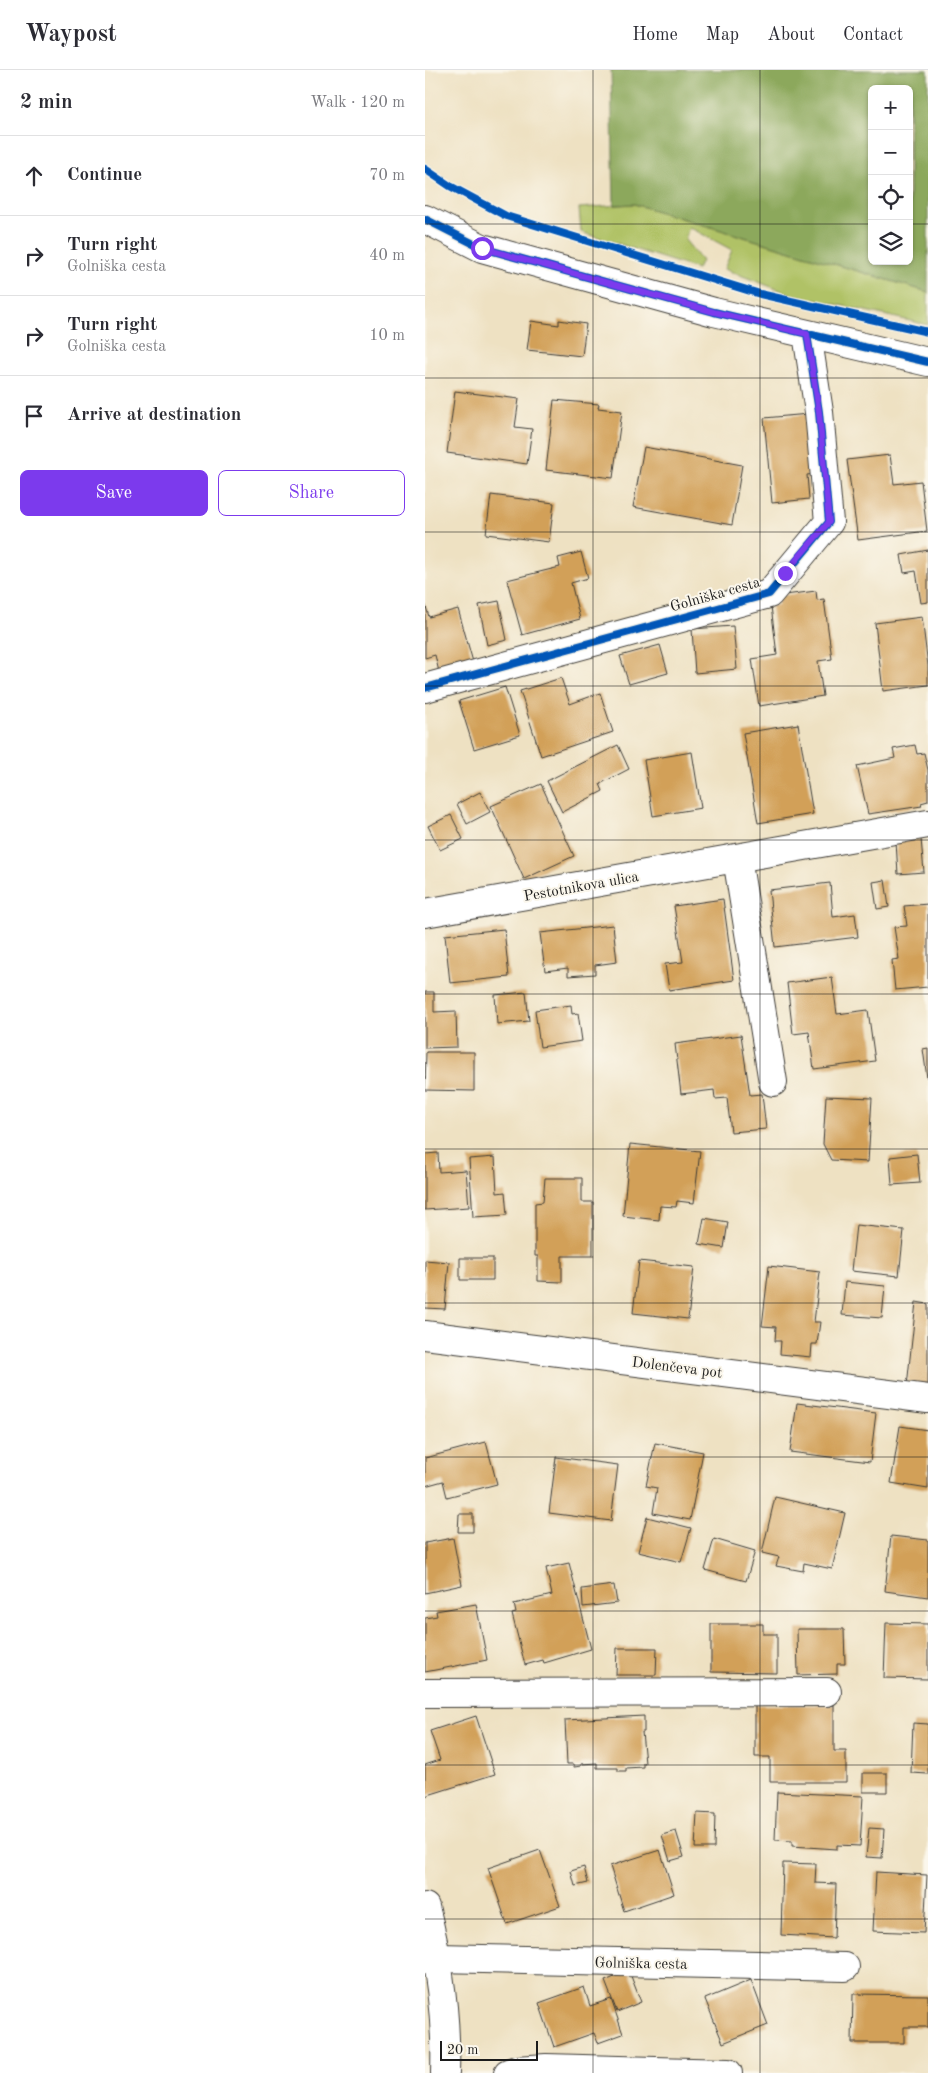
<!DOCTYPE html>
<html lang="en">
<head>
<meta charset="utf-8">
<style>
  :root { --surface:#fff; --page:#f2f2f3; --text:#2b2b33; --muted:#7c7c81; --line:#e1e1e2; --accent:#7c3aed }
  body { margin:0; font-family:"Old Standard TT",serif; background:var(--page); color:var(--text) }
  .controls { position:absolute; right:15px; top:15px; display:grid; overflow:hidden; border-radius:8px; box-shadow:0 1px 4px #0004 }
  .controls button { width:45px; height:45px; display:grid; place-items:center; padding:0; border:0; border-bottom:1px solid var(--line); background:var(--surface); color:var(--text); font:25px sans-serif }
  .scale { position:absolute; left:15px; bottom:12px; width:98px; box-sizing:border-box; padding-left:5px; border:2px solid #1c1c1c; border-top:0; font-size:14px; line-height:18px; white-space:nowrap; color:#1c1c1c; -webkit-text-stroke:4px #fbf7ec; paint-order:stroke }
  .stop { position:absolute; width:15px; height:15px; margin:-11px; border:4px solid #7c3aed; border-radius:50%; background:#fff }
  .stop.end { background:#7c3aed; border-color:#fff; box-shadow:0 1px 5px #0008 }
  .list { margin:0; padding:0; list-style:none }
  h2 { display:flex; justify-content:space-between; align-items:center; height:65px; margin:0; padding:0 20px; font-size:21px }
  h2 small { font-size:16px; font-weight:400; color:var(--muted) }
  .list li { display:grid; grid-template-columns:32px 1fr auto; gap:15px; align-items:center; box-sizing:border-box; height:80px; padding:0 20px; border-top:1px solid var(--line) }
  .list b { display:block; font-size:19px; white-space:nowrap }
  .list p { margin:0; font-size:16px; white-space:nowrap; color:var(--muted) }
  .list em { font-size:16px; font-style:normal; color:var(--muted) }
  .actions { display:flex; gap:10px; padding:15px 20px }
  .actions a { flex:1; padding:11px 0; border:1px solid var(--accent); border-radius:8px; text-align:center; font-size:18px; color:var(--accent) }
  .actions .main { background:var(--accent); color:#fff }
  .icon { flex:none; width:28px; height:28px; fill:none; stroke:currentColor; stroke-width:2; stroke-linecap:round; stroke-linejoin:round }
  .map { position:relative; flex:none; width:503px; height:2003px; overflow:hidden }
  header { display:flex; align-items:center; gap:30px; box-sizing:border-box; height:70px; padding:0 25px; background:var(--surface); border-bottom:1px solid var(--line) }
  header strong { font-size:24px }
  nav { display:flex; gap:28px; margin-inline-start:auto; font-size:18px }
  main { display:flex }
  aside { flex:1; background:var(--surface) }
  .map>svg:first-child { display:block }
  .green { fill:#b0c266; stroke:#666f41 }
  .forest { fill:#8ca85b; stroke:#54623c; fill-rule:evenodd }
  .building { fill:#d2a059 }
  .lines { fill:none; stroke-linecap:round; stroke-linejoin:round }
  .minor-casing { stroke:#3c3a35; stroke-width:30 }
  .major-casing { stroke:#3c3a35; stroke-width:30 }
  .minor { stroke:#fff; stroke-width:28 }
  .major { stroke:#fff; stroke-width:28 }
  .cycleway-casing { stroke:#fbf7ec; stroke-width:11 }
  .cycleway { stroke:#0057b8; stroke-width:8 }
  .route { stroke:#7c3aed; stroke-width:6 }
  .grid { fill:none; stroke:#1c1c1c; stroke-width:1; stroke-opacity:0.55 }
  .labels { text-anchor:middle; stroke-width:4; stroke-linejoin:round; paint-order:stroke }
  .street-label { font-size:15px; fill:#1c1c1c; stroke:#fbf7ec }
</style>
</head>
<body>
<header>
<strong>Waypost</strong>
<nav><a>Home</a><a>Map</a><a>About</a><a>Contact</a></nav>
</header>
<main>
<aside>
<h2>2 min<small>Walk · 120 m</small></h2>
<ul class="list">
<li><svg class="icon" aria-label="ahead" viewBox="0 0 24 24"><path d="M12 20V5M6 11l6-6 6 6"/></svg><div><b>Continue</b></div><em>70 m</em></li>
<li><svg class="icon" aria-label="right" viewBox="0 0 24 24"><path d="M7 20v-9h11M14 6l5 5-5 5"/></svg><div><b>Turn right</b><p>Golniška cesta</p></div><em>40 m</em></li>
<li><svg class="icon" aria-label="right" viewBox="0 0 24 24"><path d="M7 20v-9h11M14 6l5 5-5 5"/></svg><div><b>Turn right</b><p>Golniška cesta</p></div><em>10 m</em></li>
<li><svg class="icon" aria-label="arrive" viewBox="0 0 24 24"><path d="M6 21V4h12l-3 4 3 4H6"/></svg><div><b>Arrive at destination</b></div></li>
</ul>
<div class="actions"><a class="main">Save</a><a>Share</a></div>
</aside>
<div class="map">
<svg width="503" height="2003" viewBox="0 0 503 2003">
  <rect width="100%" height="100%" fill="#fbf7ec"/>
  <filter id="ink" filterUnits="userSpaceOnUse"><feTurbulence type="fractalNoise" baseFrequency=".02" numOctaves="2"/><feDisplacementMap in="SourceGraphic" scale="10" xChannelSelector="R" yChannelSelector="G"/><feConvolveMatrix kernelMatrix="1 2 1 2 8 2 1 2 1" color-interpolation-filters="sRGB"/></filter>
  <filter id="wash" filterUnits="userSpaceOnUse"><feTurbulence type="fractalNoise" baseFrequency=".0096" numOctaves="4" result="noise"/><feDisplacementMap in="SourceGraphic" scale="20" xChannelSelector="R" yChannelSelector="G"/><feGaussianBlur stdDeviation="1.12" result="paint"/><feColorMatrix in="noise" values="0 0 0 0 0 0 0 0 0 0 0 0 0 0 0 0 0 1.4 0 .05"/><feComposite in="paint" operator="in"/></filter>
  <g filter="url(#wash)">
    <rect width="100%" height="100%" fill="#eee1c2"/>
    <path class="green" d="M 209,134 L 503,222 L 503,255 L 365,224 L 299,199 L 307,180 L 264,157 L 260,170 L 277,191 L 272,199 L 156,162 L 154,138 Z"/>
    <path class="forest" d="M 186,0 L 503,0 L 503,222 L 209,134 L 189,135 ZM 447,19 L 484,19 L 484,191 L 447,191 Z"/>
    <g id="blocks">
      <path class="building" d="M 134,250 L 161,254 L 157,286 L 102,280 L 106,251 L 134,255 Z
        M 30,321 L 94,329 L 90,357 L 107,359 L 102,394 L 22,383 Z
        M 129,330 L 174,334 L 173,338 L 197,341 L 188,408 L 121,400 Z
        M 384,344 L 389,404 L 382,405 L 384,429 L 347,433 L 339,348 Z
        M 219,377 L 317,395 L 307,455 L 208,437 Z
        M 465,385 L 469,414 L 496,411 L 502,461 L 433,470 L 422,390 Z
        M 66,425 L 129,433 L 124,472 L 61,464 Z
        M 503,480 L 503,532 L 496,533 L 491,501 L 479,503 L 476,485 Z
        M 156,482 L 163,508 L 146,513 L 155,549 L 97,565 L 82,510 L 135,497 L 133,488 Z
        M 391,521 L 392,530 L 399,529 L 407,589 L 393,591 L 398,626 L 334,636 L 327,589 L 352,585 L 346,536 L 353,535 L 352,526 Z
        M 74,531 L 82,570 L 62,575 L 54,535 Z
        M 0,533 L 4,547 L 33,539 L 48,592 L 14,602 L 10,585 L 0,588 Z
        M 497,547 L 503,596 L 503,615 L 458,621 L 450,553 Z
        M 308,556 L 312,599 L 270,603 L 267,559 Z
        M 235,575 L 243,603 L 204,614 L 195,586 Z
        M 136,608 L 145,634 L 175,623 L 188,662 L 116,686 L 95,621 Z
        M 80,617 L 95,665 L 49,679 L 34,631 Z
        M 373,654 L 388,744 L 333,753 L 318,663 Z
        M 193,675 L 204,699 L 175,714 L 178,721 L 137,742 L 122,711 Z
        M 490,675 L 492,684 L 499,683 L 503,700 L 503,731 L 496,733 L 497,736 L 443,744 L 432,696 L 470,688 L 468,679 Z
        M 267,682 L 276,738 L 228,746 L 219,690 Z
        M 116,714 L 149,786 L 99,809 L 66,736 Z
        M 55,722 L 65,742 L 42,754 L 32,734 Z
        M 26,745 L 38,769 L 15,780 L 3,756 Z
        M 496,769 L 499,802 L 473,804 L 471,771 Z
        M 460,810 L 464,837 L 452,839 L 448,812 Z
        M 405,813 L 408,847 L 430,844 L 433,867 L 350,877 L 344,820 Z
        M 298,829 L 309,910 L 244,920 L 240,894 L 258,892 L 249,836 Z
        M 503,834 L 503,917 L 470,920 L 467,890 L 474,889 L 469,857 L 482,856 L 479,836 Z
        M 188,855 L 192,892 L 170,895 L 170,904 L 143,906 L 143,898 L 120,901 L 115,863 Z
        M 79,859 L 84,907 L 25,913 L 20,865 Z
        M 407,907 L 412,944 L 443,940 L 450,991 L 389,999 L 384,962 L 368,964 L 362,913 Z
        M 0,922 L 9,922 L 9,942 L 31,941 L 32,977 L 0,978 Z
        M 101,922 L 104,951 L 72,954 L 70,925 Z
        M 146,935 L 147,944 L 153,943 L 157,971 L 115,977 L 110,940 Z
        M 316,965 L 325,1025 L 337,1024 L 341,1059 L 306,1062 L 302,1028 L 290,1029 L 289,1020 L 256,1024 L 250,974 Z
        M 503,978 L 503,1008 L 502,1008 L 498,979 Z
        M 1,982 L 49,982 L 49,1021 L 0,1020 Z
        M 401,1026 L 447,1028 L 443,1092 L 406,1090 L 398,1074 Z
        M 205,1074 L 275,1081 L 269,1133 L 252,1131 L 251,1137 L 235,1136 L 234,1150 L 198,1146 Z
        M 13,1083 L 14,1102 L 41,1100 L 44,1137 L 0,1140 L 0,1084 Z
        M 492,1084 L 495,1113 L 467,1115 L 465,1087 Z
        M 70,1087 L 72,1123 L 80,1122 L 82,1145 L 48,1147 L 44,1089 Z
        M 120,1108 L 157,1108 L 157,1132 L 168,1132 L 168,1186 L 137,1186 L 137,1212 L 113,1211 L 113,1186 L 110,1186 L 110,1133 L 118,1132 Z
        M 279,1148 L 303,1152 L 299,1178 L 274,1174 Z
        M 431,1155 L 479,1160 L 474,1206 L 426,1201 Z
        M 35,1188 L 68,1188 L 68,1210 L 35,1210 Z
        M 0,1190 L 24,1192 L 20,1239 L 0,1238 Z
        M 214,1191 L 269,1197 L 263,1249 L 208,1243 Z
        M 344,1196 L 395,1202 L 389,1252 L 395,1252 L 392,1274 L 387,1274 L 386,1287 L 355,1284 L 356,1271 L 350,1271 L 351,1257 L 337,1256 Z
        M 420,1212 L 460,1216 L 457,1248 L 417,1245 Z
        M 491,1232 L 503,1234 L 503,1318 L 482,1316 Z
        M 372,1333 L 451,1343 L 445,1392 L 365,1382 Z
        M 475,1356 L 503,1360 L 503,1419 L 466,1413 Z
        M 61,1372 L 72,1414 L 22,1427 L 18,1411 L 0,1416 L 0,1388 Z
        M 230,1373 L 278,1382 L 265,1450 L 228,1443 L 232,1418 L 221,1416 Z
        M 131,1387 L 193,1395 L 186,1451 L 124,1443 Z
        M 350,1427 L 420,1443 L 407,1499 L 379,1493 L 378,1501 L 351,1496 L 354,1487 L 337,1483 Z
        M 34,1444 L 48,1444 L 48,1462 L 33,1462 Z
        M 222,1447 L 266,1458 L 256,1492 L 213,1482 Z
        M 466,1466 L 503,1470 L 503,1527 L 460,1521 Z
        M 28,1468 L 37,1515 L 0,1523 L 0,1473 Z
        M 289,1469 L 330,1481 L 321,1511 L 280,1500 Z
        M 144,1493 L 166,1579 L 119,1593 L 118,1590 L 100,1595 L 87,1544 L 91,1543 L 89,1534 L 127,1525 L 121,1498 Z
        M 189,1515 L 192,1533 L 158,1537 L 157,1519 Z
        M 51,1534 L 62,1590 L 0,1602 L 0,1548 L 12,1546 L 11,1541 Z
        M 461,1553 L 503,1554 L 503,1609 L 459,1608 Z
        M 286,1554 L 338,1554 L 338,1564 L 352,1564 L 352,1603 L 286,1602 Z
        M 372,1559 L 419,1559 L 420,1594 L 412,1594 L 412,1604 L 373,1605 Z
        M 192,1578 L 232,1578 L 231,1605 L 191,1605 Z
        M 330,1635 L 409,1635 L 409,1681 L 421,1681 L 421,1712 L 345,1712 L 345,1687 L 330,1687 Z
        M 51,1646 L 70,1704 L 0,1726 L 0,1695 L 15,1690 L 5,1661 Z
        M 219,1646 L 219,1662 L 217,1662 L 220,1693 L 218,1693 L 218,1697 L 201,1698 L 201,1701 L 193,1701 L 193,1698 L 172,1698 L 172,1693 L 156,1694 L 156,1696 L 149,1697 L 149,1694 L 142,1694 L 140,1650 Z
        M 488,1653 L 503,1654 L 503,1704 L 486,1703 Z
        M 438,1703 L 462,1703 L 462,1722 L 438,1722 Z
        M 352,1722 L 438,1726 L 435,1776 L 412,1775 L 412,1779 L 367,1776 L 367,1771 L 350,1770 Z
        M 272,1743 L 290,1744 L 289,1778 L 270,1778 Z
        M 444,1758 L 459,1759 L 457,1788 L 441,1787 Z
        M 251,1761 L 259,1787 L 245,1791 L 237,1765 Z
        M 115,1780 L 135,1836 L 82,1854 L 63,1798 Z
        M 235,1780 L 249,1824 L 199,1841 L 185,1796 Z
        M 358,1793 L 391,1794 L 390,1813 L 411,1814 L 409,1868 L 356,1865 Z
        M 159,1797 L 163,1813 L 150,1816 L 146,1801 Z
        M 451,1802 L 502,1805 L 499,1863 L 448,1861 Z
        M 204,1901 L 216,1932 L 192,1942 L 180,1911 Z
        M 326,1910 L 343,1955 L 298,1973 L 280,1929 Z
        M 159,1917 L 165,1936 L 186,1929 L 198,1964 L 173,1973 L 169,1963 L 129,1977 L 114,1933 Z
        M 428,1924 L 503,1925 L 503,1957 L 479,1957 L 479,1973 L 427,1973 Z"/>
    </g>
  </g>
  <g filter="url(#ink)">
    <use href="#blocks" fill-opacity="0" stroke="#3c3a35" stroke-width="1"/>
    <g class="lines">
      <defs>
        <path id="minor" d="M 0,149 L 57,178 L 289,242 L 503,292
          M 0,618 L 344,524 L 404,452 L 394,342 L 382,264
          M 312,788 L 348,1012
          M 0,843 L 503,754
          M 0,1265 L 503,1329
          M 0,1623 L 402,1622
          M 0,1890 L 13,1888 L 420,1897
          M 83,2003 L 91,2000 L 121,1998 L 303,2003"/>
        <path id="major" d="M 0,1837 C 14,1891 22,1947 20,2003"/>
      </defs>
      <use href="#minor" class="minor-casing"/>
      <use href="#major" class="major-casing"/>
      <use href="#minor" class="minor"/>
      <use href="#major" class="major"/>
      <defs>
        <path id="cycleway" d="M 0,99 L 25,116 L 81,146 L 335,224 L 503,262
          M 0,149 L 57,178 L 289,242 L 503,292
          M 0,618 L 344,524 L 404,452 L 394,342 L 382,264"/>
      </defs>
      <use href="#cycleway" class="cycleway-casing"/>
      <use href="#cycleway" class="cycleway"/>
    </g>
  </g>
  <g class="lines" filter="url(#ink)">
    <path class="route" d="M 57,178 L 289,242 L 382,264 L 394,342 L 404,452 L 360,503"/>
  </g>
  <path class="grid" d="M 168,0 L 168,2003M 335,0 L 335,2003M 0,154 L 447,154M 484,154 L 503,154M 0,308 L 503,308M 0,462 L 503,462M 0,616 L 503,616M 0,770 L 503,770M 0,924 L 503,924M 0,1079 L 503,1079M 0,1233 L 503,1233M 0,1387 L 503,1387M 0,1541 L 503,1541M 0,1695 L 503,1695M 0,1849 L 503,1849"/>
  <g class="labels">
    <g class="street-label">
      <text transform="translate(290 524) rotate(-16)" y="5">Golniška cesta</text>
      <text transform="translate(156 816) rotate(-10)" y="5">Pestotnikova ulica</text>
      <text transform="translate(252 1297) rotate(7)" y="5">Dolenčeva pot</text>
      <text transform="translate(216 1893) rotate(1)" y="5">Golniška cesta</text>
    </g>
  </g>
</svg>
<div class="controls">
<button>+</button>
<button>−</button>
<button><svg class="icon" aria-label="locate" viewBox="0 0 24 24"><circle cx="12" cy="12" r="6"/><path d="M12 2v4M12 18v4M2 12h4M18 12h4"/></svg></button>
<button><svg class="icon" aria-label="layers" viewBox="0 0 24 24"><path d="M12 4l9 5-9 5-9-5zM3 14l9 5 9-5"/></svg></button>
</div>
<div class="scale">20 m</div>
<div class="stop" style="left:57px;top:178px"></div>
<div class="stop end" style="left:360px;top:503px"></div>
</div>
</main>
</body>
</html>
